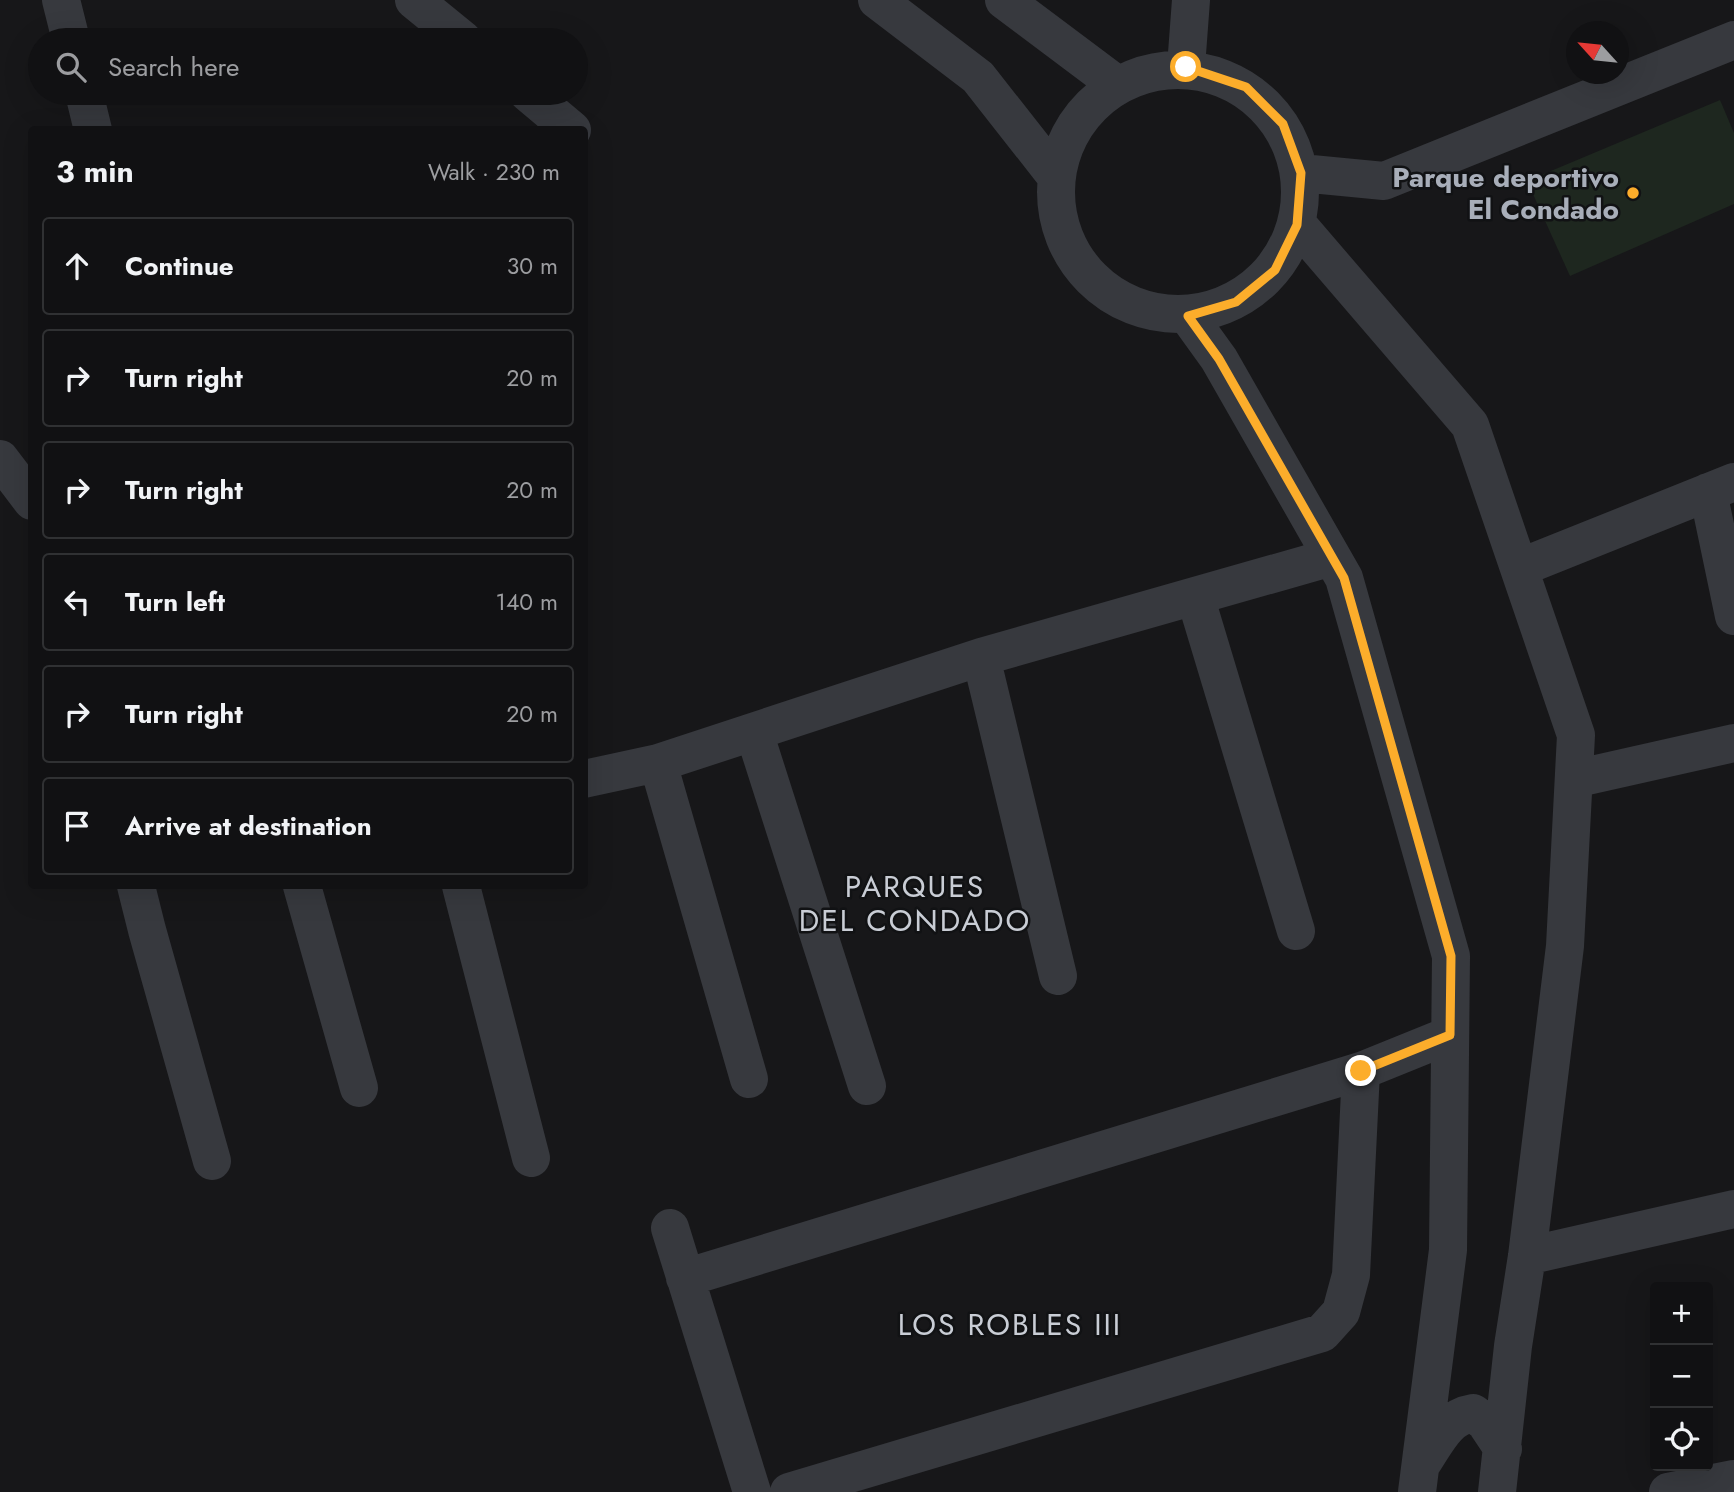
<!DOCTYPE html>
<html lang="en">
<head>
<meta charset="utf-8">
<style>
  :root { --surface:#111113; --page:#1e1f21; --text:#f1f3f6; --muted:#9c9da0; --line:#303133 }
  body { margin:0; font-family:Jost,sans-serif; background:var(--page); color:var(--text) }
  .controls { position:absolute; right:21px; bottom:21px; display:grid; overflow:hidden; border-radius:7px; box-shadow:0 7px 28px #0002 }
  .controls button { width:63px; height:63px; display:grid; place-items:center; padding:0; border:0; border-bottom:2px solid var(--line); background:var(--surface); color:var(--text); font:35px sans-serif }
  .compass { position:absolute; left:1566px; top:21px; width:63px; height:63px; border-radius:50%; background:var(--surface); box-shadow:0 7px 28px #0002; rotate:297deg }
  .stop { position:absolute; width:21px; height:21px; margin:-16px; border:5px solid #fcad2b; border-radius:50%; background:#fff }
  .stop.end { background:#fcad2b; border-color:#fff; box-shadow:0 2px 7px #0008 }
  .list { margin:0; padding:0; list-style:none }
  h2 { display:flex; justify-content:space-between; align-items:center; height:91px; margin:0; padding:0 28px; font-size:30px }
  h2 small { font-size:23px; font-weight:400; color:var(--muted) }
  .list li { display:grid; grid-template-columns:46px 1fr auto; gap:21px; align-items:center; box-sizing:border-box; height:98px; margin:0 14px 14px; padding:0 14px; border:2px solid var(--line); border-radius:7px }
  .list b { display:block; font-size:26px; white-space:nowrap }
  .list em { font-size:23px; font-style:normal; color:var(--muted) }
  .icon { flex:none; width:38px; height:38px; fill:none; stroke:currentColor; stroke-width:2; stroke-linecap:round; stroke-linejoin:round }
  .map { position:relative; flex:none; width:1734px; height:1492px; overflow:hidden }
  .search { position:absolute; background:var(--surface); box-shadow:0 7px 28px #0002; left:28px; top:28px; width:560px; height:77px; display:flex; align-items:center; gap:18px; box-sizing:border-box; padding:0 24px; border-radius:38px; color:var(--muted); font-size:26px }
  .panel { position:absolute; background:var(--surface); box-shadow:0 7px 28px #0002; left:28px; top:126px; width:560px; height:763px; border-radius:7px }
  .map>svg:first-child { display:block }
  .green { fill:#1e271f }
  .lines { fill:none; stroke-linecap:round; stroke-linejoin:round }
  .minor { stroke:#37393e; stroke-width:38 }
  .route { stroke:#fcad2b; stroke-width:9 }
  .poi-dot { fill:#fcad2b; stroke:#111214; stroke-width:2.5 }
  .labels { text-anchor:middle; stroke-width:5; stroke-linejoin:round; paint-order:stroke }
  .poi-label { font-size:28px; font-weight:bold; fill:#a8aeb9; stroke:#111214; text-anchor:end }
  .neighbourhood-label { font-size:30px; letter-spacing:2px; fill:#c9cdd5; stroke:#111214 }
</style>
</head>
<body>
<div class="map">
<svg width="1734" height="1492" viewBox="0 0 1734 1492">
  <rect width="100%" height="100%" fill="#171719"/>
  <path class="green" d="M 1720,100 L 1734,133 L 1734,204 L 1570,276 L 1527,181 Z"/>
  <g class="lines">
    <path class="minor" d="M 61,0 L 71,40
      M 414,0 L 463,40
      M 877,0 L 978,77 L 1055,175
      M 1004,0 L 1116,84
      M 1186,67 L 1191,0
      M1056 192a122 122 0 1 1 244 0a122 122 0 1 1-244 0Z
      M 84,93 L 93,130
      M 528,93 L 572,130
      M 1301,173 L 1384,181 L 1734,40
      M 1298,225 L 1470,425 L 1576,735 L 1565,946 L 1527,1256 L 1513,1346 L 1497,1492
      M 1188,316 L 1219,359 L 1344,578 L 1451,956 L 1448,1250 L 1417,1492
      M 0,459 L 32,501
      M 1708,492 L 1734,616
      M 1519,568 L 1734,482
      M 1195,596 L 1296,931
      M 981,657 L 1058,976
      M 754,732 L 867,1086
      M 658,763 L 749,1079
      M 584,779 L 658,763 L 981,657 L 1332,557
      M 1574,779 L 1734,743
      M 136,886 L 147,930 L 212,1161
      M 302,886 L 359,1088
      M 461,886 L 531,1158
      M 670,1228 L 752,1492
      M 1527,1256 L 1734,1209
      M 685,1278 L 1361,1071 L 1450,1035
      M 1423,1462 C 1437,1441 1447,1417 1473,1413 L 1485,1422 L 1503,1449
      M 789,1492 L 1322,1333 L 1341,1312 L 1351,1275 L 1361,1071
      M 1668,1492 L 1734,1479"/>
  </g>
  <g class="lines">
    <path class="route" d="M 1186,67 L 1246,87 L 1283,124 L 1301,173 L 1297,225 L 1275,270 L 1236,302 L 1188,316 L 1219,359 L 1344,578 L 1451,956 L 1450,1035 L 1361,1071"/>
  </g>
  <circle class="poi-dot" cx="1633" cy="193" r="7"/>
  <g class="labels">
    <g class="poi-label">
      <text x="1619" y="187">Parque deportivo<tspan x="1619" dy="32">El Condado</tspan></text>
    </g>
    <g class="neighbourhood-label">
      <text x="915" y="897">PARQUES<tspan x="915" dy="34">DEL CONDADO</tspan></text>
      <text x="1010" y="1335">LOS ROBLES III</text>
    </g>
  </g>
</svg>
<div class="controls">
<button>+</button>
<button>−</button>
<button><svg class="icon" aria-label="locate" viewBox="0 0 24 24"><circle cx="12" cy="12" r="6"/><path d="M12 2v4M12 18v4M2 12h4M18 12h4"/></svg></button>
</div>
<svg class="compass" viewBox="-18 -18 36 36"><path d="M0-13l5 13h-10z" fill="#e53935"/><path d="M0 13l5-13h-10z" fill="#9c9da0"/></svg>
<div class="stop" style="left:1186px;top:67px"></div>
<div class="stop end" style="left:1361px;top:1071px"></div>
<div class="search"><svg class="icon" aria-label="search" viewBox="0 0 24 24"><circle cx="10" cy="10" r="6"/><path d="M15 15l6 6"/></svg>Search here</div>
<section class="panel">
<h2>3 min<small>Walk · 230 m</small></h2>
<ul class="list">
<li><svg class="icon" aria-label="ahead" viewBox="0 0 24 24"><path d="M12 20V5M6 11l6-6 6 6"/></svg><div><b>Continue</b></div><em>30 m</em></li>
<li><svg class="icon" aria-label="right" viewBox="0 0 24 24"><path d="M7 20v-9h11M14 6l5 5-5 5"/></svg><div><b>Turn right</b></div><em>20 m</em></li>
<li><svg class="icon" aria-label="right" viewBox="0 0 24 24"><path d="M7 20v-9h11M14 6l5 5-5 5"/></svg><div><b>Turn right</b></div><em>20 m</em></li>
<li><svg class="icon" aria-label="left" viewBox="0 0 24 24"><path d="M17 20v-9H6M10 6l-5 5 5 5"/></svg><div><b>Turn left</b></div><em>140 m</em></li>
<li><svg class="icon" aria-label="right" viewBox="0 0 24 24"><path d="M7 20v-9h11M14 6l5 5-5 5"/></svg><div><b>Turn right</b></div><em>20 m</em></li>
<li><svg class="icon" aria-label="arrive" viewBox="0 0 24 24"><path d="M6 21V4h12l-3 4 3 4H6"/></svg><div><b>Arrive at destination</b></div></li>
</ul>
</section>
</div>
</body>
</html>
